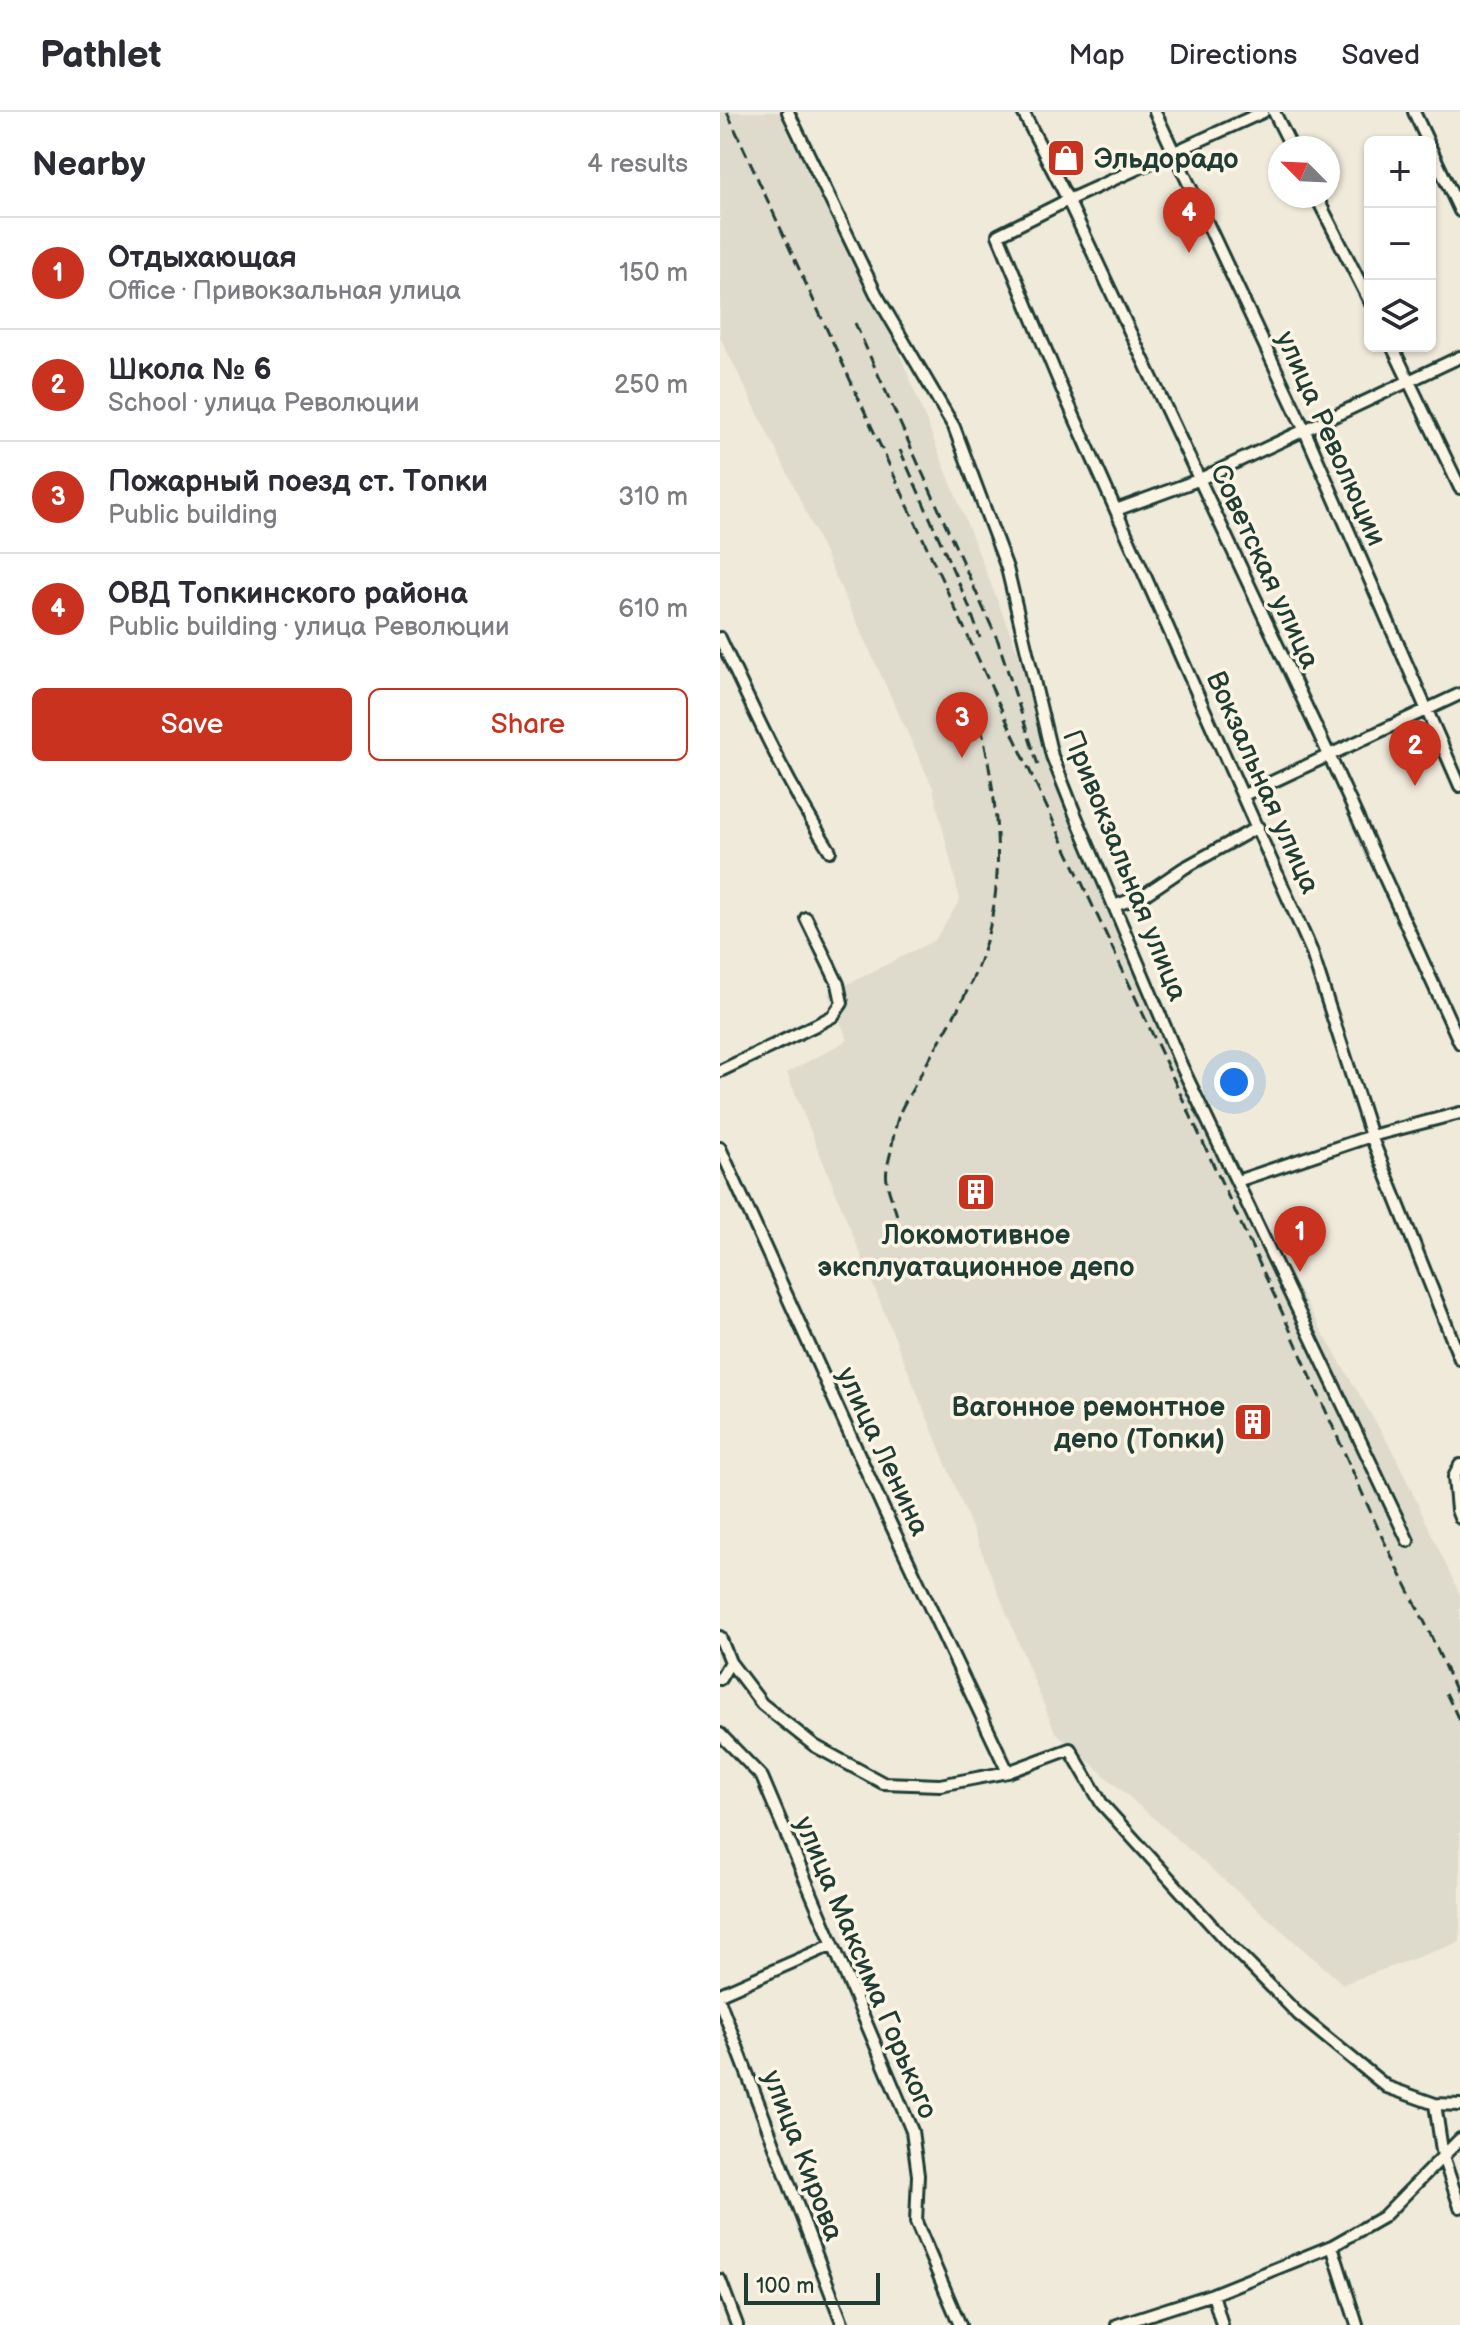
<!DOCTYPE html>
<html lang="en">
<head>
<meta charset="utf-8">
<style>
  :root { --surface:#fff; --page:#f7f7f7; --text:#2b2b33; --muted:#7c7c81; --line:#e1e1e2; --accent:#c8321e }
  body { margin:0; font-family:"Balsamiq Sans",sans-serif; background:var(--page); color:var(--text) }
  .controls { position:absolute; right:24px; top:24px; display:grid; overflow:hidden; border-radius:12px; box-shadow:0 2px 6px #0004 }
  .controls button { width:72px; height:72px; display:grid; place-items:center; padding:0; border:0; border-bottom:2px solid var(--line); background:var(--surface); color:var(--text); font:40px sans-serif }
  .compass { position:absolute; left:548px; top:24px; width:72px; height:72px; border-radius:50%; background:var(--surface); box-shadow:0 2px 6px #0004; rotate:294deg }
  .scale { position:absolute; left:24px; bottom:20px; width:136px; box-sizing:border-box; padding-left:8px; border:4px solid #1f3d34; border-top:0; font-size:22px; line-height:28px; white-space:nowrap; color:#1f3d34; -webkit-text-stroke:6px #fcf5e5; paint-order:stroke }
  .you { position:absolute; left:514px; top:970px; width:28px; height:28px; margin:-20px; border:6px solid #fff; border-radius:50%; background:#1a73e8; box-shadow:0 0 0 12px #1a73e833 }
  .badge { display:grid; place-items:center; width:52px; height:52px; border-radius:50%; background:var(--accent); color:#fff; font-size:26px; font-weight:700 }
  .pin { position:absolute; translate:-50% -66px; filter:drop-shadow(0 2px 4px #0008) }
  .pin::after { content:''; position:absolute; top:42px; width:28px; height:24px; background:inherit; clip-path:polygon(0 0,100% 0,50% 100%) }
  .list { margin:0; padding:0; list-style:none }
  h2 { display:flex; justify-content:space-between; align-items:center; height:104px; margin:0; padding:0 32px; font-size:34px }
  h2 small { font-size:26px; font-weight:400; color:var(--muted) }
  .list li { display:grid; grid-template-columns:52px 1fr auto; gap:24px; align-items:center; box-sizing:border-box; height:112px; padding:0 32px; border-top:2px solid var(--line) }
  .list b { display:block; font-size:30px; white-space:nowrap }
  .list p { margin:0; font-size:26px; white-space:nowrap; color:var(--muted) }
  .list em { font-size:26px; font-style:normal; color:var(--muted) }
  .actions { display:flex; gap:16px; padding:24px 32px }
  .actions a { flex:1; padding:18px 0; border:2px solid var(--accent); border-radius:12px; text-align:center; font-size:28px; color:var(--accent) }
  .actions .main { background:var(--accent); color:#fff }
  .icon { flex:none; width:44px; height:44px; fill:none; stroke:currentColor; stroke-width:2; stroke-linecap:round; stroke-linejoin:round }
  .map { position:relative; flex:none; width:740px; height:2213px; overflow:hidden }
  header { display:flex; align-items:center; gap:48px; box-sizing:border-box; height:112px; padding:0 40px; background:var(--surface); border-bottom:2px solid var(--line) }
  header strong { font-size:38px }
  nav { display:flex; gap:44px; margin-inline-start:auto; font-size:28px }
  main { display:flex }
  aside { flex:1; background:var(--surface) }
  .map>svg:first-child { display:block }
  .built { fill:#dedbcc }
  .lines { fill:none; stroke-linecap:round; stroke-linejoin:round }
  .minor-casing { stroke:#1f3d34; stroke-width:16 }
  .minor { stroke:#fcf5e5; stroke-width:10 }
  .rail { stroke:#1f3d34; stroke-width:3; stroke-dasharray:12 6; stroke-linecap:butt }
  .labels { text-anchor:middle; stroke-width:7; stroke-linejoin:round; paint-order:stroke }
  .poi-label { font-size:28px; font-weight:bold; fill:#1f3d34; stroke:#fcf5e5; text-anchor:start }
  .street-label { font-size:28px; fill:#1f3d34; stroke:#fcf5e5 }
</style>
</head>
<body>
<header>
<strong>Pathlet</strong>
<nav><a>Map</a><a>Directions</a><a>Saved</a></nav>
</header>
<main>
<aside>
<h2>Nearby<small>4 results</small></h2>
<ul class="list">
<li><span class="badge">1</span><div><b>Отдыхающая</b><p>Office · Привокзальная улица</p></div><em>150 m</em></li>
<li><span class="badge">2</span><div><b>Школа № 6</b><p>School · улица Революции</p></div><em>250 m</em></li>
<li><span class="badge">3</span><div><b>Пожарный поезд ст. Топки</b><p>Public building</p></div><em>310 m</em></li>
<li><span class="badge">4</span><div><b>ОВД Топкинского района</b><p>Public building · улица Революции</p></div><em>610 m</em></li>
</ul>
<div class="actions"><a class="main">Save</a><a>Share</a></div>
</aside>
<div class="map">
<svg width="740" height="2213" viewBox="0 0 740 2213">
  <rect width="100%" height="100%" fill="#efeada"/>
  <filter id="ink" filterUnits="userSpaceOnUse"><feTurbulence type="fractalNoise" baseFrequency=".0125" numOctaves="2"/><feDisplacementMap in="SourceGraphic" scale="16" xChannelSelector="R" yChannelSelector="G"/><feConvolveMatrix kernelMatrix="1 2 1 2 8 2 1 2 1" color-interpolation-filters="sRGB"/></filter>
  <g filter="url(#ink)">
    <path class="built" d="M 0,0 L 74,0 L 156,182 L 462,955 L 518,1068 L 604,1223 L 674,1341 L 740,1483 L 740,1830 L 623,1872 L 335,1620 L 67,961 L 128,928 L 108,882 L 215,828 L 240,788 L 213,676 L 71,368 L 0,225 Z"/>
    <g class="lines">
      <defs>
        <path id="minor" d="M 68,0 L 156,182 L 234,315 L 287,456 L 332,644 L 355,702 L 462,955 L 688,1429
          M 303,0 L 348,88 L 609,643 L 740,931
          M 435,0 L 585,319 L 740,674
          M 543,0 L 348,88 L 278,123 L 342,277 L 591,838 L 651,1024 L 740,1247
          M 554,0 L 572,36
          M 694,0 L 708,30
          M 710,35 L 740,99
          M 596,84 L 650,190
          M 672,234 L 740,376
          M 396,398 L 478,368 L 740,245
          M 0,526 C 34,600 67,671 110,739
          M 524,683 L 740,582
          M 394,794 L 424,783 L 464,756 L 538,715
          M 0,959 L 96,913 L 113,904 L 122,891 L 118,872 L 86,806
          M 0,1036 L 164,1398 L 288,1660
          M 517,1069 L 651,1024 L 740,1001
          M 740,1353 L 734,1365 L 737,1398 L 740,1406
          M 0,1525 L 10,1550 L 42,1592 L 95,1634 L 163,1671 L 220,1673 L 288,1660 L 350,1637 L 382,1692 L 506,1829 L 579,1903 L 667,1975 L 715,1992 L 740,1993
          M 0,1567 L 10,1550
          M 0,1622 L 42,1665 L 192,2019 L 198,2063 L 196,2110 L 240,2213
          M 0,1882 L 112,1833
          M 0,1890 L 123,2213
          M 715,1992 L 723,2045 L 740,2095
          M 612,2134 L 637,2213
          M 0,2168 L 17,2213
          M 493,2182 L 502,2213
          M 397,2213 L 493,2182 L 612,2134 L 663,2105 L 740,2027"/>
      </defs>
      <use href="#minor" class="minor-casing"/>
      <use href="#minor" class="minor"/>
      <path class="rail" d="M 7,0 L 308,655 L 562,1200 L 660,1421 L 708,1517 L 740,1589
        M 135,211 L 278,529 L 318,653
        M 180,338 L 248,492 L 260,526
        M 177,1104 C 174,1092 168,1080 167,1069 C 165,1059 169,1048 171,1039 C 173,1027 175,1015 179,1003 C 183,992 190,982 196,971 C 219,927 250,884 264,836 C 289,756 275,676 257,596
        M 726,1581 L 740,1610"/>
    </g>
  </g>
  <defs>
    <symbol id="shop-square" viewBox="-11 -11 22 22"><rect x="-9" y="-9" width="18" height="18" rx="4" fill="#c8321e" stroke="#fcf5e5"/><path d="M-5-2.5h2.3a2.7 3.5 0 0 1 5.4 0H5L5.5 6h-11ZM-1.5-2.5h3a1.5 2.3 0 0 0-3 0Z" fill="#fff"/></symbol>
    <symbol id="building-square" viewBox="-11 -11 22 22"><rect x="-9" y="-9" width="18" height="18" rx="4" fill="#c8321e" stroke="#fcf5e5"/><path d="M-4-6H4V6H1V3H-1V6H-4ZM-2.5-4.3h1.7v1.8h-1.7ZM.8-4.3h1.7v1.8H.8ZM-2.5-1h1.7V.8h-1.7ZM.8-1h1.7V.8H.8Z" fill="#fff"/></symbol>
  </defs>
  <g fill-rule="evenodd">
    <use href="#shop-square" x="324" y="24" width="44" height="44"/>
    <use href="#building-square" x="234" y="1058" width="44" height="44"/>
    <use href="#building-square" x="511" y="1288" width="44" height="44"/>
  </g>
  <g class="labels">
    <g class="poi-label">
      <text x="374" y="56">Эльдорадо</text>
      <text x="256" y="1132" text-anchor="middle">Локомотивное<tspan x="256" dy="32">эксплуатационное депо</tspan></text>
      <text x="505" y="1304" text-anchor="end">Вагонное ремонтное<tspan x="505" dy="32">депо (Топки)</tspan></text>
    </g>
    <g class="street-label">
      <text transform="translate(612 326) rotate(66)" y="10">улица Революции</text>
      <text transform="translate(546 454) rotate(65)" y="10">Советская улица</text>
      <text transform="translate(544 670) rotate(66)" y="10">Вокзальная улица</text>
      <text transform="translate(406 753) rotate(68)" y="10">Привокзальная улица</text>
      <text transform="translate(164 1339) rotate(65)" y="10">улица Ленина</text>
      <text transform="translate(147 1855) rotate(67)" y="10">улица Максима Горького</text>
      <text transform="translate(84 2043) rotate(69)" y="10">улица Кирова</text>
    </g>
  </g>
</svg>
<div class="controls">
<button>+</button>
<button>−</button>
<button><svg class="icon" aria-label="layers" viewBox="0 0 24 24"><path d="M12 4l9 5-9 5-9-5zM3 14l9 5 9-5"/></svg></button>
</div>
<svg class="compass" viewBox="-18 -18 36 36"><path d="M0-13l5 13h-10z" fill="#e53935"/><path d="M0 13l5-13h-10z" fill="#7c7c81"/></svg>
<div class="scale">100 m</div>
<div class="you"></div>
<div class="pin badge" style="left:580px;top:1160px">1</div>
<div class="pin badge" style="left:695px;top:674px">2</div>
<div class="pin badge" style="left:242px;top:646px">3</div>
<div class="pin badge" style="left:469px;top:141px">4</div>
</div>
</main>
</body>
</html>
